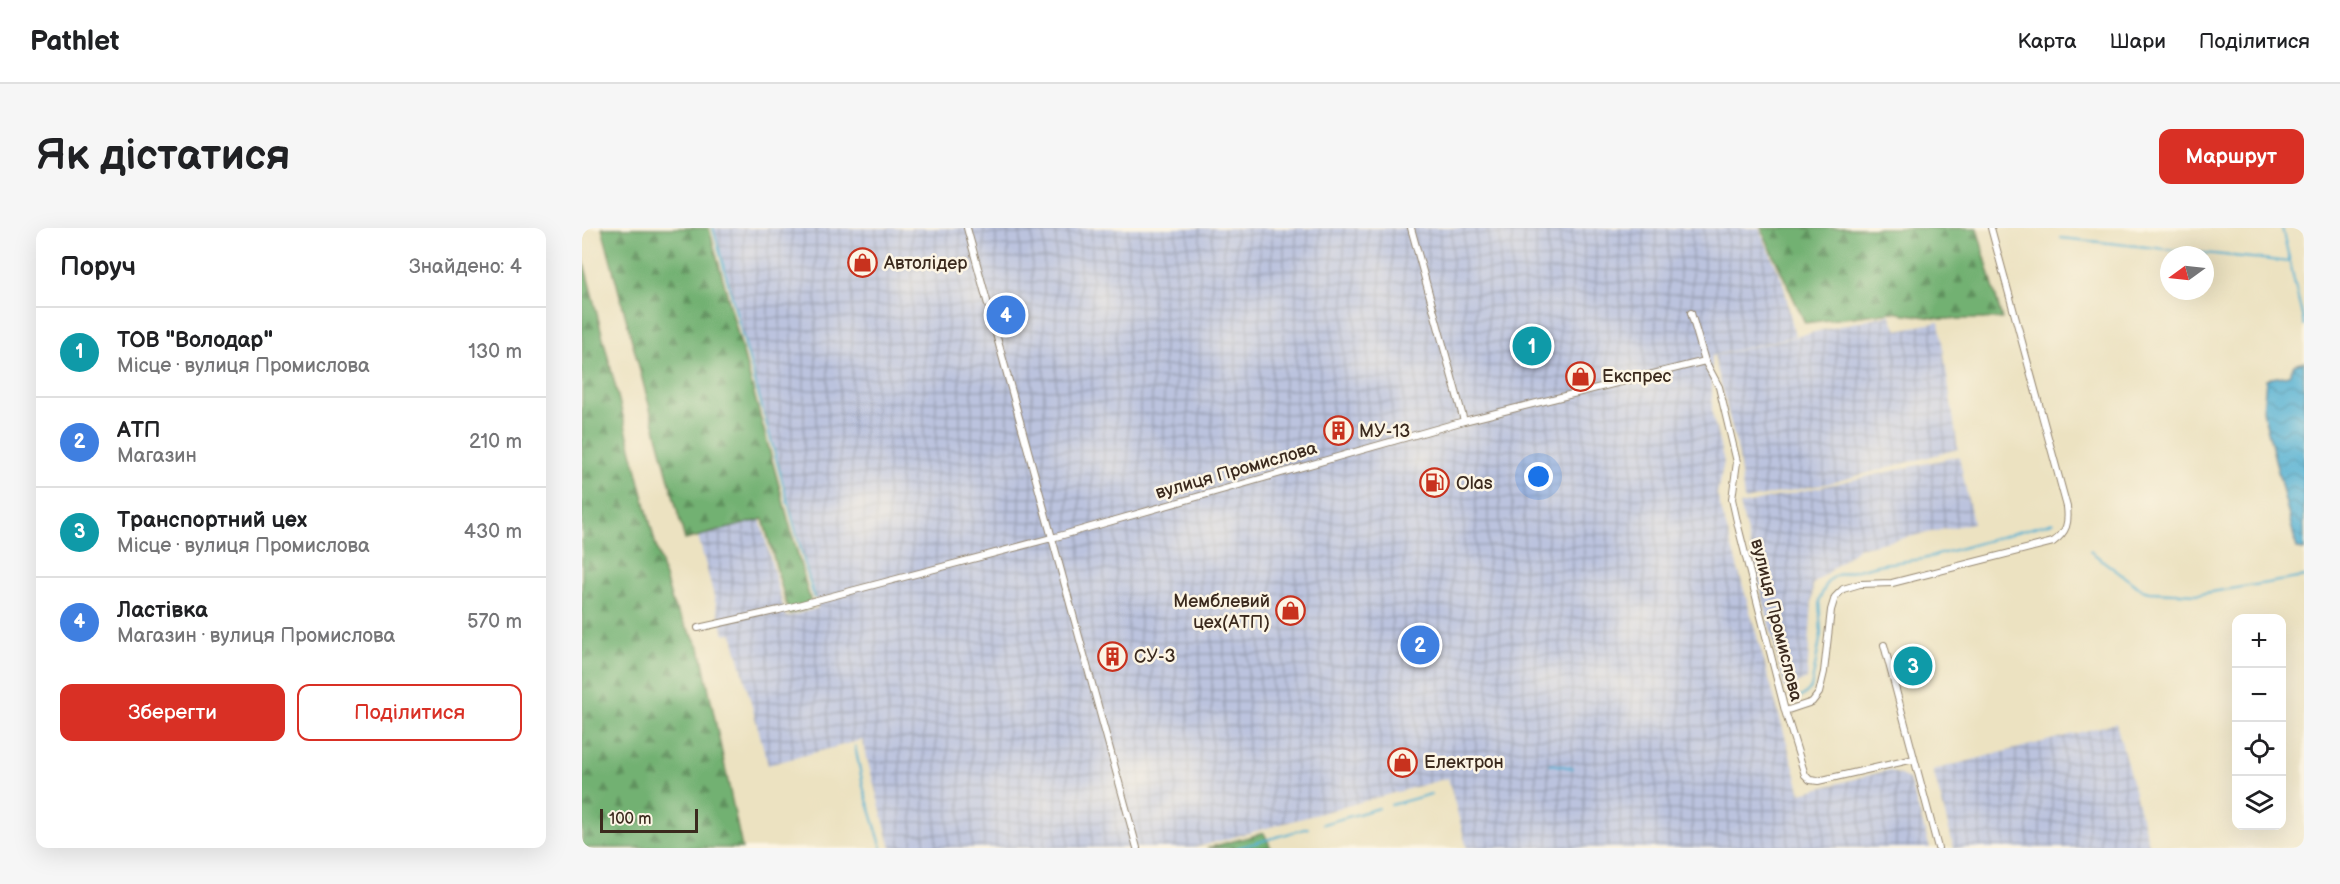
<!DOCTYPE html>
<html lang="uk">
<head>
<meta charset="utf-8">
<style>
  :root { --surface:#fff; --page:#f6f6f6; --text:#202124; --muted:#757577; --line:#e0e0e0; --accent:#d93025 }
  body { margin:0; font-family:"Balsamiq Sans",sans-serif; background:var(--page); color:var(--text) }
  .controls { position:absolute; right:18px; bottom:18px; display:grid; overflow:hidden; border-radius:12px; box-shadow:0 6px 24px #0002 }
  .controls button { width:54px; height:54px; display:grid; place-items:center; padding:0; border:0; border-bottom:2px solid var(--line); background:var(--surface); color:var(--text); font:30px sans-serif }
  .compass { position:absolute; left:1578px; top:18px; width:54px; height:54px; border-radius:50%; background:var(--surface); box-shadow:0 6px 24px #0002; rotate:255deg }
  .scale { position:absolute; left:18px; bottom:15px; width:98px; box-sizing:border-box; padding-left:6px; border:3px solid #3b2a1e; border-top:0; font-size:16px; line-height:21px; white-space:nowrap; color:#3b2a1e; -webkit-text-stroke:4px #fcf5e5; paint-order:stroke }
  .you { position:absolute; left:957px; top:249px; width:21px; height:21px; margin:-15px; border:4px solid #fff; border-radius:50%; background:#1a73e8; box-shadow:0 0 0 9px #1a73e833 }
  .badge { display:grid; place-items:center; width:39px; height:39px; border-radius:50%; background:var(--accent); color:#fff; font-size:20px; font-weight:700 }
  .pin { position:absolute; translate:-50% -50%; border:3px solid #fff; box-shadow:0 2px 6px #0006 }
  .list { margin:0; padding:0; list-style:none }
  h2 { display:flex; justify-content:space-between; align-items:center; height:78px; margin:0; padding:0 24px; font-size:26px }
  h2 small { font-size:20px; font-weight:400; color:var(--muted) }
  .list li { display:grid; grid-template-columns:39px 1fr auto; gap:18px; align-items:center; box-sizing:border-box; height:90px; padding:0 24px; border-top:2px solid var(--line) }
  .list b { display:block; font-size:22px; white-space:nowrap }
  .list p { margin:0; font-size:20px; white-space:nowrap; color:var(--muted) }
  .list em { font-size:20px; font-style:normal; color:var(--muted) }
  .actions { display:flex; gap:12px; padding:18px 24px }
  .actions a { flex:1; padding:14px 0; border:2px solid var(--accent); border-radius:12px; text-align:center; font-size:21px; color:var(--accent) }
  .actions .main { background:var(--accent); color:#fff }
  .icon { flex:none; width:33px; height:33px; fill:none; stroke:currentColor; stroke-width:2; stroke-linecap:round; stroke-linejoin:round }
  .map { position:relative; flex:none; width:1722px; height:620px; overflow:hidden; border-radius:12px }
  header { display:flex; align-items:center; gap:36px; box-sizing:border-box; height:84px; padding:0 30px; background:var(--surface); border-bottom:2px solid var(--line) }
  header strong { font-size:28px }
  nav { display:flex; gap:33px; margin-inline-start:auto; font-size:21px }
  .intro { display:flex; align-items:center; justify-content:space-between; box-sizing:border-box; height:144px; padding:0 36px }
  h1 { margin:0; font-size:42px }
  .button { padding:15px 27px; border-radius:12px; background:var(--accent); color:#fff; font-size:21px; font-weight:700 }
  main { display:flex; gap:36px; padding:0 36px }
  aside { flex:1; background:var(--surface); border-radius:12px; box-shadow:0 6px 24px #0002 }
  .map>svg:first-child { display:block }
  .industrial { fill:url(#industrial-grid) }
  .forest { fill:url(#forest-firs); stroke:#566e48; stroke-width:1.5 }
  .water { fill:url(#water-waves); stroke:#486e78; stroke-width:1.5 }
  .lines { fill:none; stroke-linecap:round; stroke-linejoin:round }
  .stream { stroke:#55b1d3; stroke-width:2 }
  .street-casing { stroke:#948670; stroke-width:8 }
  .street { stroke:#fff; stroke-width:6 }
  .labels { text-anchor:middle; stroke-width:5; stroke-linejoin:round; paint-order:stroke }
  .poi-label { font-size:18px; fill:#3b2a1e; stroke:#fcf5e5; text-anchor:start }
  .street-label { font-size:18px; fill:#3b2a1e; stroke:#fcf5e5 }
</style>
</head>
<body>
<header>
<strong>Pathlet</strong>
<nav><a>Карта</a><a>Шари</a><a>Поділитися</a></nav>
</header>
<div class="intro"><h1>Як дістатися</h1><a class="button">Маршрут</a></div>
<main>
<aside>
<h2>Поруч<small>Знайдено: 4</small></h2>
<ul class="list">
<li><span class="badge" style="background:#0f9aa8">1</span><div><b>ТОВ &quot;Володар&quot;</b><p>Місце · вулиця Промислова</p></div><em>130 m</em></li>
<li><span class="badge" style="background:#3f7fe0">2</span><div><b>АТП</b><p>Магазин</p></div><em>210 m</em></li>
<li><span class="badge" style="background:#0f9aa8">3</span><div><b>Транспортний цех</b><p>Місце · вулиця Промислова</p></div><em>430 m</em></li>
<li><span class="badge" style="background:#3f7fe0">4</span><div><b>Ластівка</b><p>Магазин · вулиця Промислова</p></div><em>570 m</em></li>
</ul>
<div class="actions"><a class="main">Зберегти</a><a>Поділитися</a></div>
</aside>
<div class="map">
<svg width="1722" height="620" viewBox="0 0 1722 620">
  <defs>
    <pattern id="industrial-grid" width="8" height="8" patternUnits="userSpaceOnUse" patternTransform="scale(1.5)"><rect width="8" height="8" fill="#bbc3de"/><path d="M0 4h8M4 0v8" fill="none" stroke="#999fb3"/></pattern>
    <pattern id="forest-firs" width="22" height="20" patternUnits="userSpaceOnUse" patternTransform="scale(1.5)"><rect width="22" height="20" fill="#72b172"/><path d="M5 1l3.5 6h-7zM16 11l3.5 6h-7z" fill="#5f905d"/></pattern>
    <pattern id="water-waves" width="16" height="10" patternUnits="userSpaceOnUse" patternTransform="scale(1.5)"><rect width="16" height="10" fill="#55b1d3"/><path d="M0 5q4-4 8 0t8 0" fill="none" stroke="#4890ab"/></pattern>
  </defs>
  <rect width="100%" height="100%" fill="#fcf5e5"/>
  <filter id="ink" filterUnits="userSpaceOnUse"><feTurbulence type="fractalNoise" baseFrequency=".0167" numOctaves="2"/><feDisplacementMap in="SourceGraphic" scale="12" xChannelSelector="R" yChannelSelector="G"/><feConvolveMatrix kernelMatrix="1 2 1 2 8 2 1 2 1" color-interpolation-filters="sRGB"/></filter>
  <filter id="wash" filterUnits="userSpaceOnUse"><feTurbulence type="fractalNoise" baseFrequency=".008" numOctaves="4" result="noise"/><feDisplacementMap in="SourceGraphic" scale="24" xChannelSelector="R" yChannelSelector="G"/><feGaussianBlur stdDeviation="1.35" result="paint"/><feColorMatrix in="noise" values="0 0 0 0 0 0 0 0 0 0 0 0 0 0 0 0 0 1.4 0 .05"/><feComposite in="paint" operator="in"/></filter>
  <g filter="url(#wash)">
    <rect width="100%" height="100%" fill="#ece2c1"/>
    <path class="industrial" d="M 132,0 L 1177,0 L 1201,54 L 1213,108 L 1130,128 L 1130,185 L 1142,234 L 1135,266 L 1219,565 L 1307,542 L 1327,551 L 1348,620 L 885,620 L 866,550 L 612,620 L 309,620 L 280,512 L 186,537 L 150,405 L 142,406 L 116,308 L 178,291 L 204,389 L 236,380 Z
      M 1308,86 L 1315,102 L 1357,94 L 1376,221 L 1248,255 L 1162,272 L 1157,228 L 1132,128 Z
      M 1377,228 L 1391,295 L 1276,320 L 1231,356 L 1225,451 L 1203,461 L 1158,277 Z
      M 1534,495 L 1568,620 L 1372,620 L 1351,542 Z"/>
    <path class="forest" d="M 20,0 L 127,0 L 230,379 L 207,386 L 181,291 L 103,312 Z
      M 1179,0 L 1395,0 L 1420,91 L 1359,91 L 1310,84 L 1223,95 Z
      M 0,27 L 74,318 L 91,377 L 118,420 L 160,620 L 0,620 Z
      M 682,605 L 689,620 L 625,620 Z"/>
    <path class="water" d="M 1722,134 L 1722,322 L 1715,321 L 1681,183 L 1684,151 L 1707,147 L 1712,137 Z"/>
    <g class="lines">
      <path class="stream" d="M 131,0 L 232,370
        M 1700,0 L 1708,34
        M 1479,10 L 1708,34 L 1722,97
        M 1508,323 L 1560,362 L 1567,364 L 1617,366 L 1722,349
        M 1212,471 L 1221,468 L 1229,460 L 1239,406 L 1237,372 L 1246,353 L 1255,347 L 1300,336 L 1341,331 L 1471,294
        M 273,518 L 282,562 L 300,620
        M 968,536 L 991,540
        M 809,577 L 849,566
        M 741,596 L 797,580
        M 655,620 L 726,600"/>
    </g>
  </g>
  <g filter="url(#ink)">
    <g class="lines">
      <defs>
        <path id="street" d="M 385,0 L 555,620
          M 829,0 L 882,193 L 1123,133
          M 1109,85 L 1123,133 L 1137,159 L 1155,234 L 1150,271 L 1156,298 L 1203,483 L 1223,547 L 1228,552 L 1236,553 L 1332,531
          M 116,400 L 197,382 L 481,307 L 882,193
          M 1302,417 L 1356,620
          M 1203,483 L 1230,474 L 1237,465 L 1242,444 L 1249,382 L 1253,369 L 1261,361 L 1278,356 L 1310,355 L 1471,314 C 1485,304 1487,295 1485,279 L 1409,0"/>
      </defs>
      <use href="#street" class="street-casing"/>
      <use href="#street" class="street"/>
    </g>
  </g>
  <defs>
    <symbol id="shop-ring" viewBox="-11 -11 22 22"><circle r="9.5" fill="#fcf5e5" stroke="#c8321e" stroke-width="1.5"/><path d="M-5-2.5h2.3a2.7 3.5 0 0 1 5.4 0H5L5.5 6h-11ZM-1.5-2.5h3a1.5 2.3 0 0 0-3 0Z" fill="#c8321e"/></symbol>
    <symbol id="building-ring" viewBox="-11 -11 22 22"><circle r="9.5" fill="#fcf5e5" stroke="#c8321e" stroke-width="1.5"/><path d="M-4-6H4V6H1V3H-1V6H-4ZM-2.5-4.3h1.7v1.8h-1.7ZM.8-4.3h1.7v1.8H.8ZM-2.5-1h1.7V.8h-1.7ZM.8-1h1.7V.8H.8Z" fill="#c8321e"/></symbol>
    <symbol id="fuel-ring" viewBox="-11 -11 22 22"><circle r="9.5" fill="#fcf5e5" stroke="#c8321e" stroke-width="1.5"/><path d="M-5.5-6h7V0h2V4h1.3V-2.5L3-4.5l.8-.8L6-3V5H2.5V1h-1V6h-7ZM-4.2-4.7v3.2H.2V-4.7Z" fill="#c8321e"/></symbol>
  </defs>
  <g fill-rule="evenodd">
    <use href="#shop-ring" x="264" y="18" width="33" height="33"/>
    <use href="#shop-ring" x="982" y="132" width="33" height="33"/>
    <use href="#building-ring" x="740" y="186" width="33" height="33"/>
    <use href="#fuel-ring" x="836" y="238" width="33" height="33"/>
    <use href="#shop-ring" x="692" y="366" width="33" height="33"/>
    <use href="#building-ring" x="514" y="412" width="33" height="33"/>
    <use href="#shop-ring" x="804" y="518" width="33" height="33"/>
  </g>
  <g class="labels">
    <g class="poi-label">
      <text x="302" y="41">Автолідер</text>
      <text x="1020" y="154">Експрес</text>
      <text x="777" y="209">МУ-13</text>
      <text x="874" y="261">Olas</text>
      <text x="688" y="379" text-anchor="end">Мемблевий<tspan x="688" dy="21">цех(АТП)</tspan></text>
      <text x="552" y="434">СУ-3</text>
      <text x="842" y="540">Електрон</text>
    </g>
    <g class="street-label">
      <text transform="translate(654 242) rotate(-16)" y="6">вулиця Промислова</text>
      <text transform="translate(1195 392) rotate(76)" y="6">вулиця Промислова</text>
    </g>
  </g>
</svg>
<div class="controls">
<button>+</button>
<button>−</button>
<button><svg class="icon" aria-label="locate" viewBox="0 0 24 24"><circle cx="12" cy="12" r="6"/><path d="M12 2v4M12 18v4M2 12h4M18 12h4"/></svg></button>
<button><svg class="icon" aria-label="layers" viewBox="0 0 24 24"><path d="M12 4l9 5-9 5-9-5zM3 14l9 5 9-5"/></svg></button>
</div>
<svg class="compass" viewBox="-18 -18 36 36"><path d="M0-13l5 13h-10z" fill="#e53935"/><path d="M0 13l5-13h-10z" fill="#757577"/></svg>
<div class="scale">100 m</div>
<div class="you"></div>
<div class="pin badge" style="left:950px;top:118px;background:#0f9aa8">1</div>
<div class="pin badge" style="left:838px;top:417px;background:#3f7fe0">2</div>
<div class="pin badge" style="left:1331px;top:438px;background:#0f9aa8">3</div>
<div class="pin badge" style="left:424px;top:87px;background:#3f7fe0">4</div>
</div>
</main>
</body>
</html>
